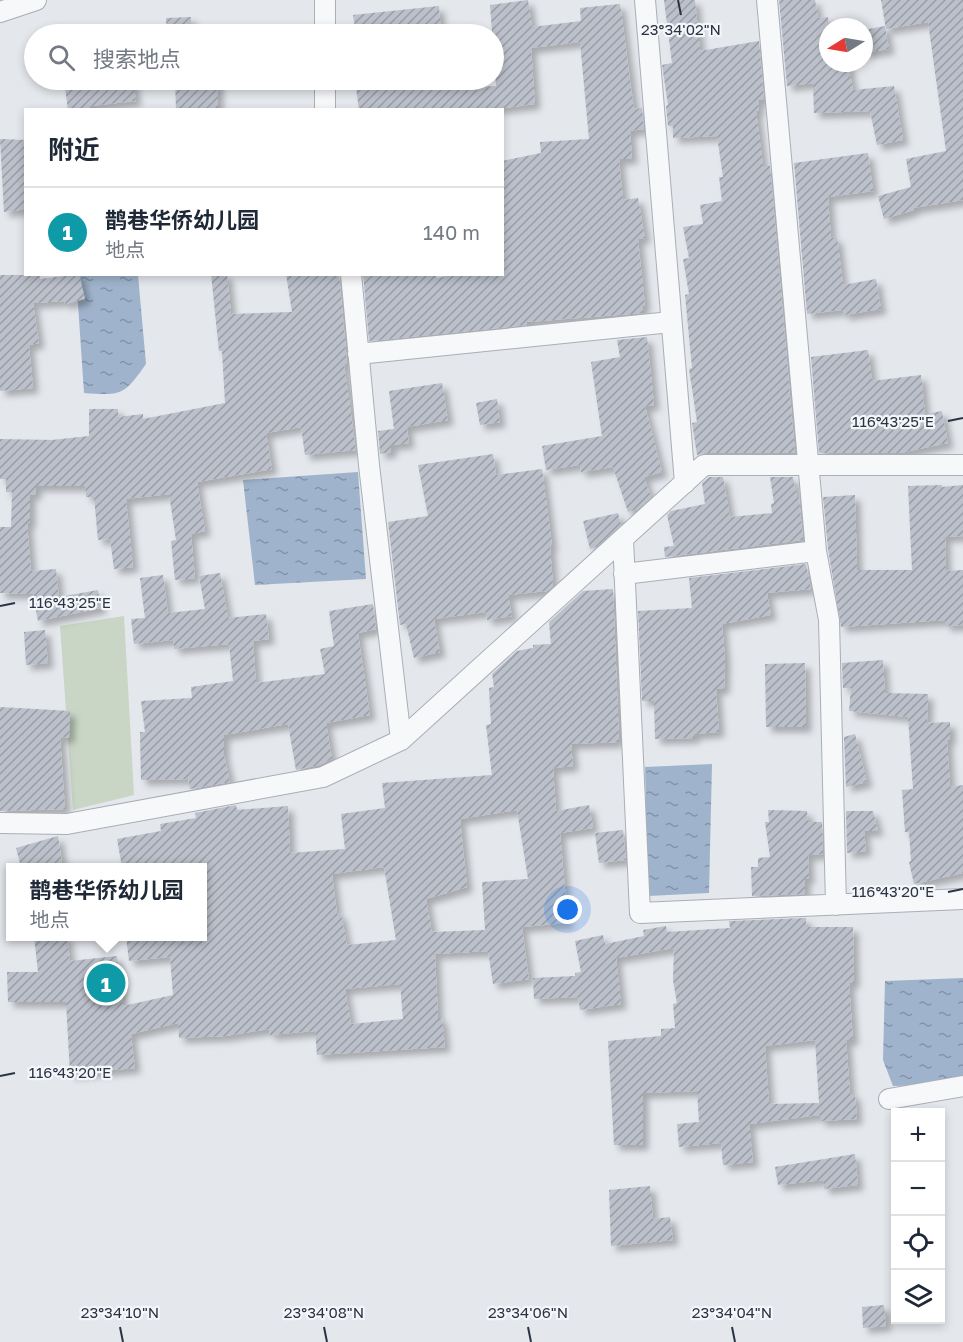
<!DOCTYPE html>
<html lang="zh">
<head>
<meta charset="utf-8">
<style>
  :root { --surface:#fff; --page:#f2f2f3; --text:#1f2937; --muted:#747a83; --line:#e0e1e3; --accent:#b45309 }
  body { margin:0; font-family:"Golos Text","Noto Sans SC",sans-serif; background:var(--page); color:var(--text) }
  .controls { position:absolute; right:18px; bottom:18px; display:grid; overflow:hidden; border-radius:0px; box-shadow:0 3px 9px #0003 }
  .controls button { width:54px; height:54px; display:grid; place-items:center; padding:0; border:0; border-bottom:2px solid var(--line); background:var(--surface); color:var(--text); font:30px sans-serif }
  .compass { position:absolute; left:819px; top:18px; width:54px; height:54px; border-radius:50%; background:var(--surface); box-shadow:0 3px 9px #0003; rotate:259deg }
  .you { position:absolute; left:568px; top:910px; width:21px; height:21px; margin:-15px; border:4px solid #fff; border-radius:50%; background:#1a73e8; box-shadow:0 0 0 9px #1a73e833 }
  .badge { display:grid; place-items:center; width:39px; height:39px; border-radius:50%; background:var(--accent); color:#fff; font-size:20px; font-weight:700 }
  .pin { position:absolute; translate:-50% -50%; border:3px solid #fff; box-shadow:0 2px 6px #0006 }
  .popup { position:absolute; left:6px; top:863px; width:201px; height:78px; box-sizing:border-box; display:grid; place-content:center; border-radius:0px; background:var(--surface); filter:drop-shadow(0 2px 4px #0005); font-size:20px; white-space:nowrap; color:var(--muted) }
  .popup b { font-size:22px; color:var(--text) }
  .popup::after { content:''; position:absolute; left:50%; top:100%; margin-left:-12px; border:12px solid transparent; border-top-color:var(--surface) }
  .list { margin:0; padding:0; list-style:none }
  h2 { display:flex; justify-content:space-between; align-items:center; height:78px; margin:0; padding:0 24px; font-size:26px }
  h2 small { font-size:20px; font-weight:400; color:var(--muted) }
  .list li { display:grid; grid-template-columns:39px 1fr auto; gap:18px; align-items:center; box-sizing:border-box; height:90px; padding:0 24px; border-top:2px solid var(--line) }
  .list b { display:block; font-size:22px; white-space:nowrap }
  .list p { margin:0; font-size:20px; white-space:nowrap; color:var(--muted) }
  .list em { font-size:20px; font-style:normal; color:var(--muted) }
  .icon { flex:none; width:33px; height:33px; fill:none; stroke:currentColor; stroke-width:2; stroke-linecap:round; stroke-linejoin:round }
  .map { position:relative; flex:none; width:963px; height:1342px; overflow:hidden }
  .search { position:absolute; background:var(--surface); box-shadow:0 3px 9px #0003; left:24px; top:24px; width:480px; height:66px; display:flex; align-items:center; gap:15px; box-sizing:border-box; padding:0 21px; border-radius:33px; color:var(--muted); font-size:22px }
  .panel { position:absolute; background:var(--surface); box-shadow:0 3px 9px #0003; left:24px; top:108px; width:480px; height:168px; border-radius:0px }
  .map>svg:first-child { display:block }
  .park { fill:#c9d6c5 }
  .water { fill:url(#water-ripples) }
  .building { fill:url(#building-hatch); fill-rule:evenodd; filter:url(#shadow) }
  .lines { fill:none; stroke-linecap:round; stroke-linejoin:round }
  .minor-casing { stroke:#a9aeb7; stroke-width:22 }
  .minor { stroke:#f7f8fa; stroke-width:20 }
  .ticks { fill:none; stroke:#2b3445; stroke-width:2 }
  .ticks-label { font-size:15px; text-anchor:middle; fill:#2b3445; stroke:#f4f6f9; stroke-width:4.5; stroke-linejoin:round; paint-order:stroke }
</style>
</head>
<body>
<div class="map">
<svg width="963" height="1342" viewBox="0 0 963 1342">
  <defs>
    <pattern id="water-ripples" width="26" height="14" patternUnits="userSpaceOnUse" patternTransform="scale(1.5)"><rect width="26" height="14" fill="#9fb4cc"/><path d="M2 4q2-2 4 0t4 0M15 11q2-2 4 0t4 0" fill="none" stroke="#8293a7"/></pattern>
    <pattern id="building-hatch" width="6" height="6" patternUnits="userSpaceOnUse" patternTransform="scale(1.5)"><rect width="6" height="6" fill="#bbc0ca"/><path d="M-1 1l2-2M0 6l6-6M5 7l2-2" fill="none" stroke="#989da6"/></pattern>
    <filter id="shadow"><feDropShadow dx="5.5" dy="5.5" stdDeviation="3" flood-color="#0004"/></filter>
  </defs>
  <rect width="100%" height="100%" fill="#e4e7ec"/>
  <path class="park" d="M 124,616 L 134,795 L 73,810 L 60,626 Z"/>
  <path class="water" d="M 76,275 L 138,275 L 146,364 C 124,395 122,396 84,393 Z
    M 358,472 L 366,579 L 255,585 L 243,480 Z
    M 712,764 L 709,893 L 648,896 L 645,767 Z
    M 963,978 L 963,1078 L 932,1085 L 893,1086 L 883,1060 L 885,981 Z"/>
  <path class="building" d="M 528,0 L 532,27 L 581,21 L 580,8 L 620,4 L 634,109 L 642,108 L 644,129 L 630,131 L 632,159 L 619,159 L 623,200 L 638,198 L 645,238 L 638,239 L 645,306 L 642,306 L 643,313 L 527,322 L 527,325 L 369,341 L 363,274 L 435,274 L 437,278 L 456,274 L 502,274 L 502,161 L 541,153 L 540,142 L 589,139 L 580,42 L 531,48 L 535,104 L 487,110 L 359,110 L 355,80 L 426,80 L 427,89 L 496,86 L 490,5 Z
    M 664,0 L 695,0 L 700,51 L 759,41 L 764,100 L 758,100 L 759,110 L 756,111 L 763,166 L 770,166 L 795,453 L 704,453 L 697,455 L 692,423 L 697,422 L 689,369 L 692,368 L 685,295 L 689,294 L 683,259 L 689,258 L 683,227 L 703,224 L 700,205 L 722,201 L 719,177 L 723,177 L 717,136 L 673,138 L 673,126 L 668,126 L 666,106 L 668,105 L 662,65 L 672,63 Z
    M 779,0 L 815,0 L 818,18 L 828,17 L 828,63 L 848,63 L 853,90 L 894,86 L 903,140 L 877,145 L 870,111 L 814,113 L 813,83 L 787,86 Z
    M 881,0 L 963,0 L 963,200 L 913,208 L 914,210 L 884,219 L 878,196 L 911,187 L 906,159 L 946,151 L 928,22 L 886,29 Z
    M 439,6 L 441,34 L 356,34 L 353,15 Z
    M 191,17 L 191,34 L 167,34 L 166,18 Z
    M 885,26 L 889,49 L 864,53 L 864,30 Z
    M 64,80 L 133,80 L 136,101 L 89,106 L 90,110 L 68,110 Z
    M 175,80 L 218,80 L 218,110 L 176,110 Z
    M 0,139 L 26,140 L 26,209 L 4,212 Z
    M 868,153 L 873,191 L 828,197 L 831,238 L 837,237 L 843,285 L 876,279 L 881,309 L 844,315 L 843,310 L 807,314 L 794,163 Z
    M 79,274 L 85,299 L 65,304 L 64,301 L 33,303 L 39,343 L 29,345 L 33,388 L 0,391 L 0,275 L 40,275 L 40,279 Z
    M 211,274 L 227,274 L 231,314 L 292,312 L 286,274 L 339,274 L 347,363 L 344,364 L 356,450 L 305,455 L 301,427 L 266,433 L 272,469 L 197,482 L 205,531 L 191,534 L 195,578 L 175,580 L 171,541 L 176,540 L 169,494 L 126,499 L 133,567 L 114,569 L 110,539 L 98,540 L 94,497 L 86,497 L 85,486 L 36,486 L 36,495 L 30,494 L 30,523 L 27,523 L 31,571 L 56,569 L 59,597 L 98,590 L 101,608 L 38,621 L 33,594 L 0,593 L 0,527 L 11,527 L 12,492 L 6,492 L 6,479 L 0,479 L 0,439 L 52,440 L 89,436 L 89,409 L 118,409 L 118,417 L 143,414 L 143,419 L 225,403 L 222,351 L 219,351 Z
    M 647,337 L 654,405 L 645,406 L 662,472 L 644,477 L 651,497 L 638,509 L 628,512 L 613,467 L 581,472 L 580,465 L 546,470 L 542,446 L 602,436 L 591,362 L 620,357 L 617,340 Z
    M 868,350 L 872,381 L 921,375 L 925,414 L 942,411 L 948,443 L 900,453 L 819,453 L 811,357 Z
    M 442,383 L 448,420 L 401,428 L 407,427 L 409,443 L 391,445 L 391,452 L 380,454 L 378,431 L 394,429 L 389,391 Z
    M 497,399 L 500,422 L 480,425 L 476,403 Z
    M 493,454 L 496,475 L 542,469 L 552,546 L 550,546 L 553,586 L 547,591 L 508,595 L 512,616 L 487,620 L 486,612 L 434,619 L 440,652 L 414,658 L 406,624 L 400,625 L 388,522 L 428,516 L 418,465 Z
    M 709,477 L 723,477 L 730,517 L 772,513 L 771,504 L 774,503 L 770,477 L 793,477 L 797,498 L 799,498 L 803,540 L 665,557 L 664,547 L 674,546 L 667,515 L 671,511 L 705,504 L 702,483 Z
    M 942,485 L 942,487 L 963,485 L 963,536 L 945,537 L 946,571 L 963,570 L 963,625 L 945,626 L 945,620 L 841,627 L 828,549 L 823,497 L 855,495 L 857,570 L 912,570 L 908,486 Z
    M 618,513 L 621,525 L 596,547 L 590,549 L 583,521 Z
    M 806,564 L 811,589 L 767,593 L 771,615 L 722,624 L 725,659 L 724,689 L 716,689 L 719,732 L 694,734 L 694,738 L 655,739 L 654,701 L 642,701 L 638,611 L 692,608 L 689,578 Z
    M 220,573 L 228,618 L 266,614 L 269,639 L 253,641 L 256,683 L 325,674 L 320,649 L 334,646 L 329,611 L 373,604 L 376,629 L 358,633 L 370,715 L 326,723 L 332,759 L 319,765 L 296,770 L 288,724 L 224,735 L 224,755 L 230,782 L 190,789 L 188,779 L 141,780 L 140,732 L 145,732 L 141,701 L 192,698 L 191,687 L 233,681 L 229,644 L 174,649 L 173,640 L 134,644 L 131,619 L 145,618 L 140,578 L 163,575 L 168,613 L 205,609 L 199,576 Z
    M 613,589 L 619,742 L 571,744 L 573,766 L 553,768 L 556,811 L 589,805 L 593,828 L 560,833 L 568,923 L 522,927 L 529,979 L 493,984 L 488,951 L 435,954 L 438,1018 L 442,1018 L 445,1047 L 317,1055 L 315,1031 L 270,1035 L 269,1029 L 225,1036 L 179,1038 L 178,1023 L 131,1034 L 135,1068 L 70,1074 L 66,1002 L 8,1002 L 7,972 L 38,972 L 34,936 L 67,936 L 70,961 L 117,956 L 123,1006 L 173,995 L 170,957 L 129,961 L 126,936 L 202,936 L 202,867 L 122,867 L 117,839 L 161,831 L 160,824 L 196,818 L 195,813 L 236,805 L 237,810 L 288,806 L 290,853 L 345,849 L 341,814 L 385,808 L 382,783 L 492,775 L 486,725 L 491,724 L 489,688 L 494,687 L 492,674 L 517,651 L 533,648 L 533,645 L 551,644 L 549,622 L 583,591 ZM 517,810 L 528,879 L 482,882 L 485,930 L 432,932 L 426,899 L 467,887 L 460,819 ZM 384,867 L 396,940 L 347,945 L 341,913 L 337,914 L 332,874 ZM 400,984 L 403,1019 L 351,1024 L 345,989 Z
    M 45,630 L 48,663 L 26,665 L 24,632 Z
    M 883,660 L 885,693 L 928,694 L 927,723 L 950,722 L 950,740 L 947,740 L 950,787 L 963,785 L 963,873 L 914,884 L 909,862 L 911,861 L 909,832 L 905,832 L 902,790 L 913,789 L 908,717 L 849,711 L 851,688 L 843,688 L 842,663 Z
    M 805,663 L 806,727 L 766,727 L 765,664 Z
    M 0,707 L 70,711 L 69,738 L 60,737 L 65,809 L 0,811 Z
    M 855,734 L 867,782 L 846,787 L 844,737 Z
    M 768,810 L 807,811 L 808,822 L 822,822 L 823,854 L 808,855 L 809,879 L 805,879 L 805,894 L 752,896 L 751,867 L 758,867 L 758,858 L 770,857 L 765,822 L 769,822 Z
    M 846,811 L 873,811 L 878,831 L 864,831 L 866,851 L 847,853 Z
    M 623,830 L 626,860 L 599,863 L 595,833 Z
    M 58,836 L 62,863 L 21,867 L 16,848 Z
    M 806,918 L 806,927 L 853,927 L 854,983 L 849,983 L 853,1040 L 846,1040 L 850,1094 L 855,1094 L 857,1119 L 820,1121 L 820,1115 L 749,1124 L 753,1162 L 723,1165 L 721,1143 L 679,1147 L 677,1124 L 699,1122 L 697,1091 L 643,1093 L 643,1145 L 614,1145 L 608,1041 L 661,1036 L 661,1029 L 675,1028 L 673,1004 L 677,1003 L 673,980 L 674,948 L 616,958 L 621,1004 L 580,1010 L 578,997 L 534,999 L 533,978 L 575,976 L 575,973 L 581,972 L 575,941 L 603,935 L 605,944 L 644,936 L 643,930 L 666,926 L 667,932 L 730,928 L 729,921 ZM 815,1040 L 819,1103 L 769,1104 L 765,1046 Z
    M 855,1154 L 858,1185 L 824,1189 L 823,1180 L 778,1185 L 775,1167 Z
    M 650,1186 L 653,1219 L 670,1217 L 673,1240 L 611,1246 L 609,1190 Z
    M 884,1305 L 886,1326 L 863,1328 L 862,1307 Z"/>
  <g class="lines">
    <defs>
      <path id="minor" d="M 645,0 L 685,483
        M 0,12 L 36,0
        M 325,34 L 325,0
        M 325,110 L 325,80
        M 351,274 L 369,465 L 401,740
        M 358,354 L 671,322
        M 623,539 L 640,913 L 963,899
        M 816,551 L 829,620 L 836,905
        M 624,574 L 816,551 L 767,0
        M 0,823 L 67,824 L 323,777 L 401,740 L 704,465 L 963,465
        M 889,1099 L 963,1086"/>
    </defs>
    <use href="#minor" class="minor-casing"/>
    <use href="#minor" class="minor"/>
  </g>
  <path class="ticks" d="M 678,0 L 681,15M 948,421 L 963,418M 0,606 L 15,603M 948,892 L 963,889M 0,1076 L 15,1073M 120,1327 L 123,1342M 324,1327 L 327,1342M 528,1327 L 531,1342M 732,1327 L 735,1342"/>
  <g class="ticks-label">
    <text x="681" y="35">23°34'02"N</text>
    <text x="893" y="427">116°43'25"E</text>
    <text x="70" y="608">116°43'25"E</text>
    <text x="893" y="897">116°43'20"E</text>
    <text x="70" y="1078">116°43'20"E</text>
    <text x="120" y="1318">23°34'10"N</text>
    <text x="324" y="1318">23°34'08"N</text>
    <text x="528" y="1318">23°34'06"N</text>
    <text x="732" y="1318">23°34'04"N</text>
  </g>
</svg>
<div class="controls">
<button>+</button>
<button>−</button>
<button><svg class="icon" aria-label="locate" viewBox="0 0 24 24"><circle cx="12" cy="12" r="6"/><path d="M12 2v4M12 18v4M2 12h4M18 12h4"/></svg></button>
<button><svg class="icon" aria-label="layers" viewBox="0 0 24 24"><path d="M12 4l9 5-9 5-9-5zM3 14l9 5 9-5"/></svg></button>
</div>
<svg class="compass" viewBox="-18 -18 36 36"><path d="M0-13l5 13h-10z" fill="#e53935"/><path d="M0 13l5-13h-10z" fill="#747a83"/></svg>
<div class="you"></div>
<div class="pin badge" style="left:106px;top:983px;background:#0f9aa8">1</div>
<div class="popup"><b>鹊巷华侨幼儿园</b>地点</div>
<div class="search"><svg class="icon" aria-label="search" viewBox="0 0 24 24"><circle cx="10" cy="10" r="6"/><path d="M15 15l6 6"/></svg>搜索地点</div>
<section class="panel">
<h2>附近<small></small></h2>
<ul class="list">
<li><span class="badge" style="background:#0f9aa8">1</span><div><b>鹊巷华侨幼儿园</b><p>地点</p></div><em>140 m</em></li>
</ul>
</section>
</div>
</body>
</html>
